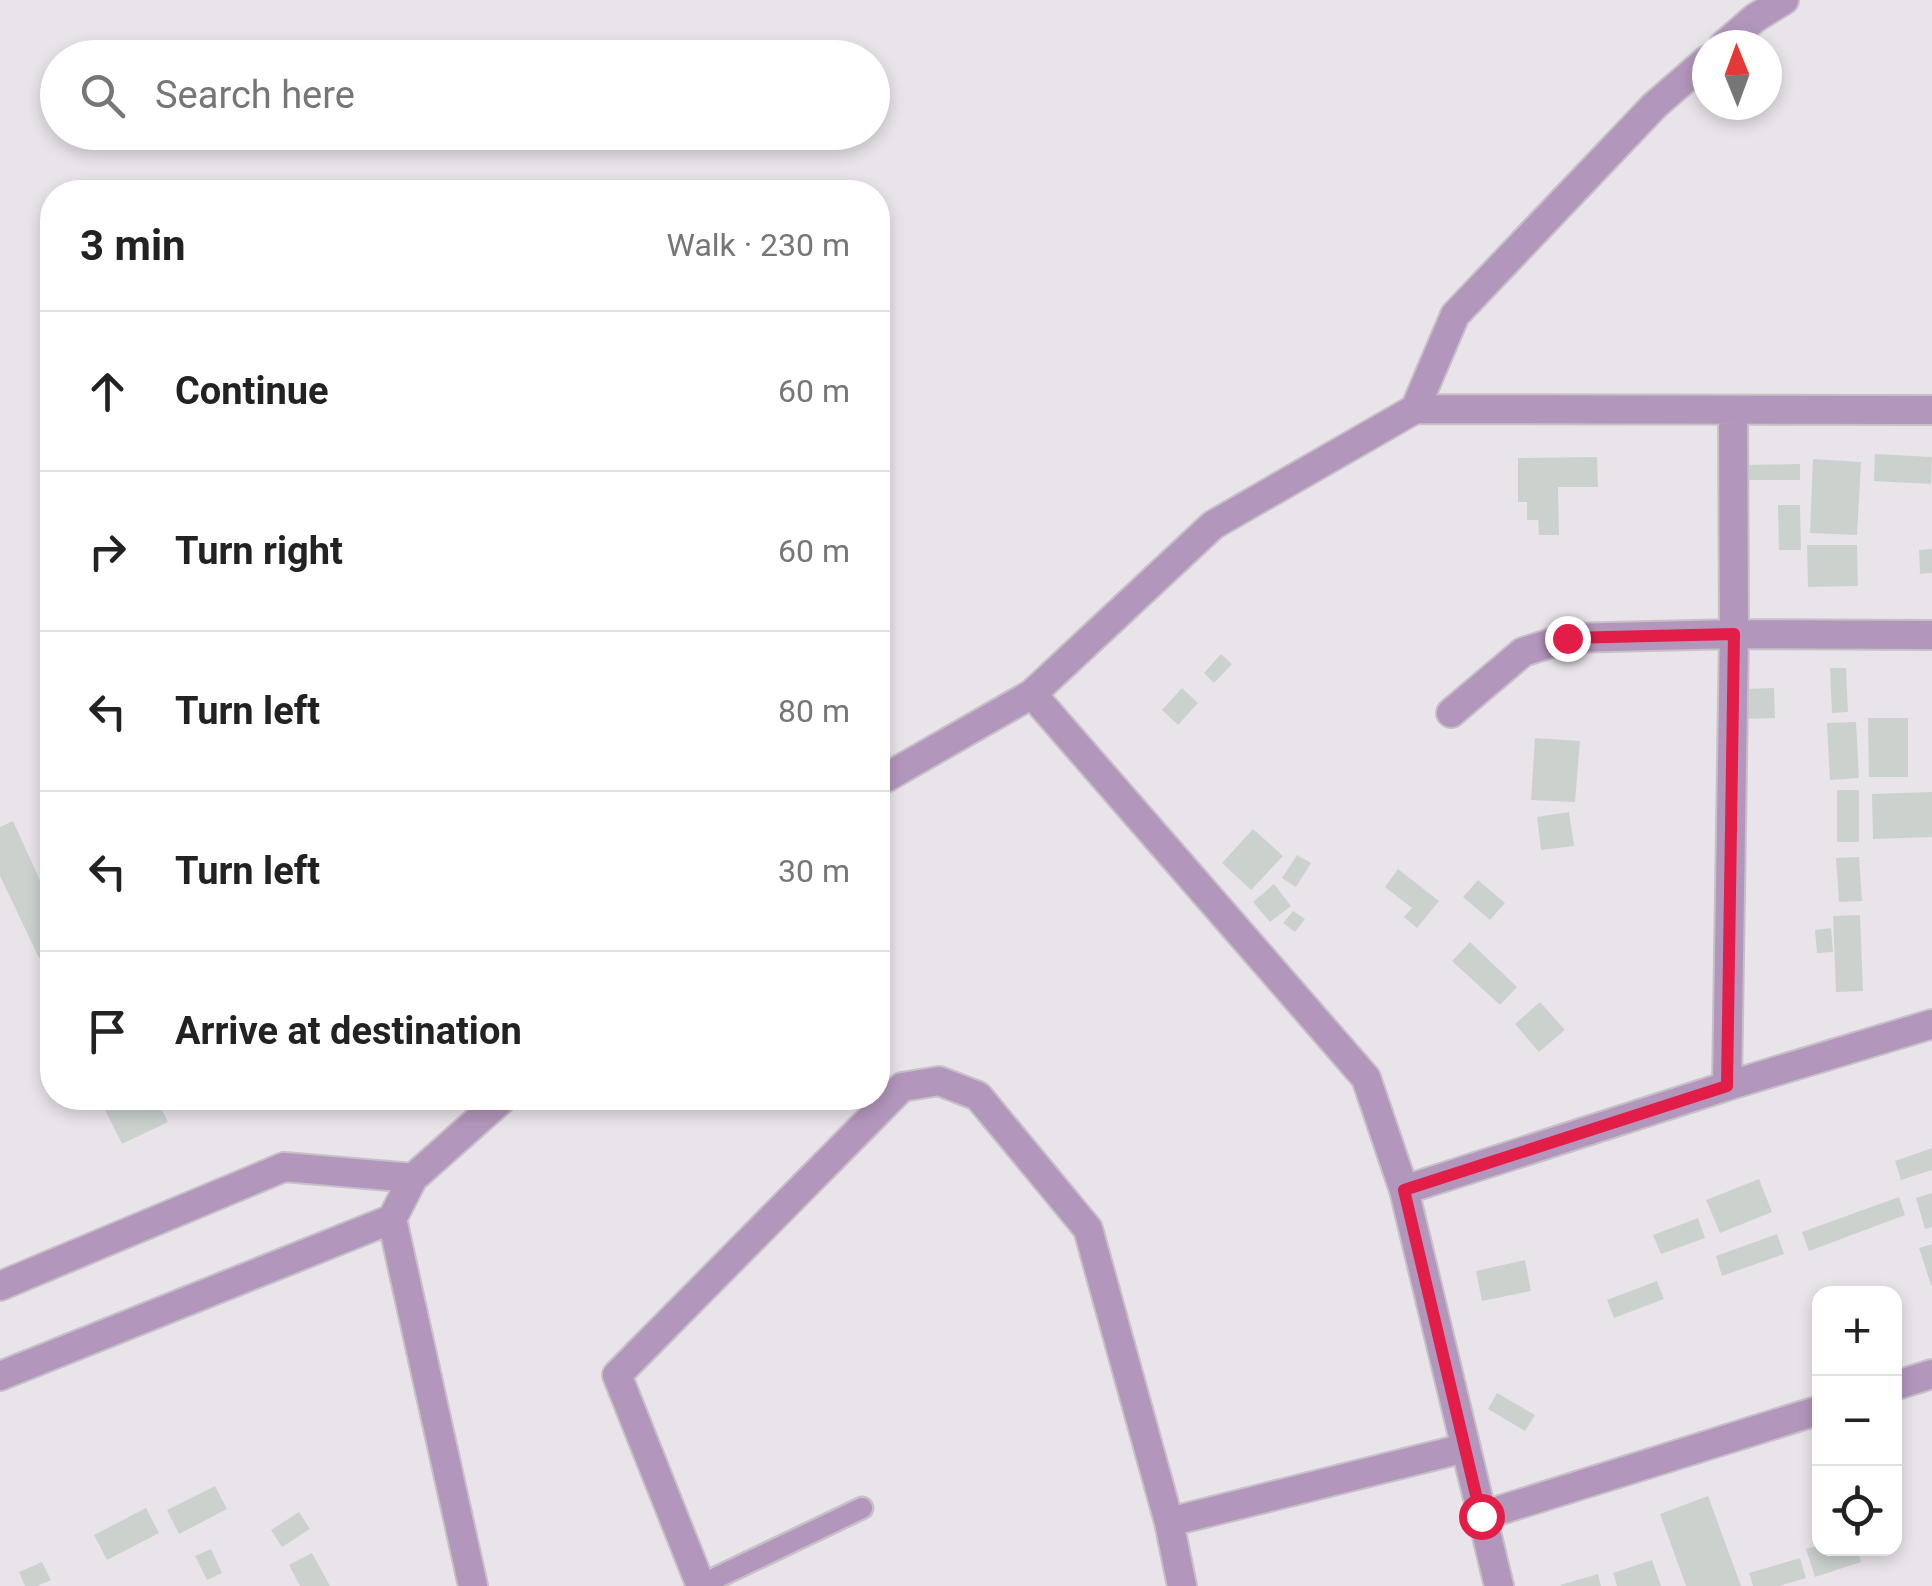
<!DOCTYPE html>
<html lang="en">
<head>
<meta charset="utf-8">
<style>
  :root { --surface:#fff; --page:#f2f2f2; --text:#222; --muted:#767676; --line:#e0e0e0 }
  body { margin:0; font-family:Roboto,sans-serif; background:var(--page); color:var(--text) }
  .controls { position:absolute; right:30px; bottom:30px; display:grid; overflow:hidden; border-radius:20px; box-shadow:0 5px 15px #0003 }
  .controls button { width:90px; height:90px; display:grid; place-items:center; padding:0; border:0; border-bottom:2px solid var(--line); background:var(--surface); color:var(--text); font:50px sans-serif }
  .compass { position:absolute; left:1692px; top:30px; width:90px; height:90px; border-radius:50%; background:var(--surface); box-shadow:0 5px 15px #0003; rotate:359deg }
  .stop { position:absolute; width:30px; height:30px; margin:-22px; border:8px solid #e11d48; border-radius:50%; background:#fff }
  .stop.end { background:#e11d48; border-color:#fff; box-shadow:0 2px 10px #0008 }
  .list { margin:0; padding:0; list-style:none }
  h2 { display:flex; justify-content:space-between; align-items:center; height:130px; margin:0; padding:0 40px; font-size:42px }
  h2 small { font-size:32px; font-weight:400; color:var(--muted) }
  .list li { display:grid; grid-template-columns:65px 1fr auto; gap:30px; align-items:center; box-sizing:border-box; height:160px; padding:0 40px; border-top:2px solid var(--line) }
  .list b { display:block; font-size:38px; white-space:nowrap }
  .list em { font-size:32px; font-style:normal; color:var(--muted) }
  .icon { flex:none; width:55px; height:55px; fill:none; stroke:currentColor; stroke-width:2; stroke-linecap:round; stroke-linejoin:round }
  .map { position:relative; flex:none; width:1932px; height:1586px; overflow:hidden }
  .search { position:absolute; background:var(--surface); box-shadow:0 5px 15px #0003; left:40px; top:40px; width:850px; height:110px; display:flex; align-items:center; gap:25px; box-sizing:border-box; padding:0 35px; border-radius:55px; color:var(--muted); font-size:38px }
  .panel { position:absolute; background:var(--surface); box-shadow:0 5px 15px #0003; left:40px; top:180px; width:850px; height:930px; border-radius:40px }
  .map>svg:first-child { display:block }
  .building { fill:#cbd2ce }
  .lines { fill:none; stroke-linecap:round; stroke-linejoin:round }
  .service-casing { stroke:#c6c1c7; stroke-width:25 }
  .minor-casing { stroke:#c6c1c7; stroke-width:32 }
  .service { stroke:#b396bc; stroke-width:20 }
  .minor { stroke:#b396bc; stroke-width:28 }
  .route { stroke:#e11d48; stroke-width:12 }
</style>
</head>
<body>
<div class="map">
<svg width="1932" height="1586" viewBox="0 0 1932 1586">
  <rect width="100%" height="100%" fill="#e9e4ea"/>
  <path class="building" d="M 1875,454 L 1932,457 L 1931,484 L 1874,481 Z
    M 1597,457 L 1598,487 L 1558,487 L 1559,535 L 1539,535 L 1538,520 L 1527,520 L 1527,502 L 1518,502 L 1518,458 Z
    M 1813,459 L 1861,462 L 1857,535 L 1810,533 Z
    M 1800,464 L 1800,480 L 1743,480 L 1743,465 Z
    M 1778,505 L 1800,505 L 1801,550 L 1779,550 Z
    M 1807,545 L 1857,545 L 1858,586 L 1808,587 Z
    M 1932,549 L 1932,573 L 1920,574 L 1919,550 Z
    M 1221,654 L 1232,664 L 1214,683 L 1204,673 Z
    M 1830,668 L 1846,668 L 1848,712 L 1832,713 Z
    M 1182,688 L 1198,703 L 1178,725 L 1162,710 Z
    M 1774,688 L 1775,718 L 1745,719 L 1745,689 Z
    M 1868,718 L 1908,718 L 1908,777 L 1869,777 Z
    M 1856,722 L 1859,778 L 1830,780 L 1827,723 Z
    M 1535,738 L 1580,741 L 1575,802 L 1531,800 Z
    M 1837,790 L 1859,790 L 1859,842 L 1837,842 Z
    M 1932,792 L 1932,837 L 1873,839 L 1872,794 Z
    M 1569,812 L 1574,846 L 1541,850 L 1537,817 Z
    M 13,821 L 52,907 L 52,951 L 39,958 L 0,876 L 0,827 Z
    M 1253,829 L 1283,856 L 1251,890 L 1222,863 Z
    M 1297,855 L 1311,863 L 1296,887 L 1282,878 Z
    M 1859,857 L 1862,901 L 1839,902 L 1836,858 Z
    M 1398,869 L 1439,901 L 1417,928 L 1404,917 L 1412,908 L 1385,887 Z
    M 1478,880 L 1505,903 L 1490,920 L 1463,897 Z
    M 1274,884 L 1291,906 L 1270,922 L 1253,902 Z
    M 1293,911 L 1305,919 L 1295,932 L 1283,923 Z
    M 1860,915 L 1863,991 L 1836,992 L 1833,916 Z
    M 1831,928 L 1833,952 L 1817,953 L 1815,930 Z
    M 1470,942 L 1517,987 L 1500,1005 L 1452,961 Z
    M 1540,1002 L 1565,1030 L 1539,1052 L 1515,1024 Z
    M 99,1098 L 156,1098 L 168,1122 L 122,1144 Z
    M 1932,1148 L 1932,1170 L 1901,1180 L 1895,1161 Z
    M 1759,1179 L 1772,1212 L 1720,1233 L 1706,1200 Z
    M 1932,1193 L 1932,1227 L 1925,1229 L 1916,1198 Z
    M 1899,1197 L 1905,1215 L 1809,1251 L 1802,1232 Z
    M 1698,1218 L 1705,1238 L 1661,1254 L 1653,1235 Z
    M 1777,1234 L 1784,1254 L 1722,1276 L 1716,1256 Z
    M 1932,1244 L 1932,1285 L 1931,1285 L 1919,1248 Z
    M 1525,1260 L 1531,1291 L 1482,1301 L 1476,1271 Z
    M 1657,1281 L 1664,1299 L 1614,1318 L 1607,1300 Z
    M 1497,1393 L 1535,1415 L 1525,1431 L 1488,1409 Z
    M 215,1486 L 227,1509 L 179,1534 L 167,1510 Z
    M 1708,1496 L 1741,1586 L 1686,1586 L 1660,1514 Z
    M 146,1508 L 159,1533 L 107,1560 L 94,1535 Z
    M 299,1512 L 310,1529 L 282,1547 L 271,1530 Z
    M 1820,1545 L 1820,1548 L 1857,1548 L 1861,1562 L 1815,1577 L 1806,1549 Z
    M 211,1549 L 222,1573 L 207,1580 L 195,1556 Z
    M 312,1553 L 330,1586 L 300,1586 L 289,1565 Z
    M 1800,1558 L 1806,1578 L 1779,1586 L 1753,1586 L 1749,1573 Z
    M 1652,1560 L 1661,1586 L 1617,1586 L 1613,1573 Z
    M 42,1562 L 51,1580 L 37,1586 L 25,1586 L 19,1572 Z
    M 1598,1574 L 1601,1586 L 1561,1586 L 1560,1585 Z"/>
  <g class="lines">
    <defs>
      <path id="service" d="M 701,1585 L 862,1508"/>
      <path id="minor" d="M 1724,45 L 1755,18 L 1784,0
        M 1415,409 L 1455,315 L 1655,105 L 1707,60
        M 1032,694 L 1366,1078 L 1404,1190 L 1499,1586
        M 1451,713 L 1523,652 L 1567,638 L 1734,634 L 1932,635
        M 878,782 L 1032,694 L 1213,525 L 1415,409 L 1932,410
        M 1727,1086 L 1932,1024
        M 1404,1190 L 1727,1086 L 1734,634 L 1733,411
        M 0,1286 L 284,1167 L 413,1178
        M 0,1376 L 392,1219
        M 1894,1386 L 1932,1374
        M 1481,1516 L 1820,1410
        M 1169,1522 L 1465,1448
        M 473,1586 L 392,1219 L 413,1178 L 503,1098
        M 701,1586 L 617,1375 L 902,1087 L 939,1081 L 978,1096 L 1088,1229 L 1169,1522 L 1182,1586"/>
    </defs>
    <use href="#service" class="service-casing"/>
    <use href="#minor" class="minor-casing"/>
    <use href="#service" class="service"/>
    <use href="#minor" class="minor"/>
  </g>
  <g class="lines">
    <path class="route" d="M 1481,1516 L 1404,1190 L 1727,1086 L 1734,634 L 1567,638"/>
  </g>
</svg>
<div class="controls">
<button>+</button>
<button>−</button>
<button><svg class="icon" aria-label="locate" viewBox="0 0 24 24"><circle cx="12" cy="12" r="6"/><path d="M12 2v4M12 18v4M2 12h4M18 12h4"/></svg></button>
</div>
<svg class="compass" viewBox="-18 -18 36 36"><path d="M0-13l5 13h-10z" fill="#e53935"/><path d="M0 13l5-13h-10z" fill="#767676"/></svg>
<div class="stop" style="left:1481px;top:1516px"></div>
<div class="stop end" style="left:1567px;top:638px"></div>
<div class="search"><svg class="icon" aria-label="search" viewBox="0 0 24 24"><circle cx="10" cy="10" r="6"/><path d="M15 15l6 6"/></svg>Search here</div>
<section class="panel">
<h2>3 min<small>Walk · 230 m</small></h2>
<ul class="list">
<li><svg class="icon" aria-label="ahead" viewBox="0 0 24 24"><path d="M12 20V5M6 11l6-6 6 6"/></svg><div><b>Continue</b></div><em>60 m</em></li>
<li><svg class="icon" aria-label="right" viewBox="0 0 24 24"><path d="M7 20v-9h11M14 6l5 5-5 5"/></svg><div><b>Turn right</b></div><em>60 m</em></li>
<li><svg class="icon" aria-label="left" viewBox="0 0 24 24"><path d="M17 20v-9H6M10 6l-5 5 5 5"/></svg><div><b>Turn left</b></div><em>80 m</em></li>
<li><svg class="icon" aria-label="left" viewBox="0 0 24 24"><path d="M17 20v-9H6M10 6l-5 5 5 5"/></svg><div><b>Turn left</b></div><em>30 m</em></li>
<li><svg class="icon" aria-label="arrive" viewBox="0 0 24 24"><path d="M6 21V4h12l-3 4 3 4H6"/></svg><div><b>Arrive at destination</b></div></li>
</ul>
</section>
</div>
</body>
</html>
